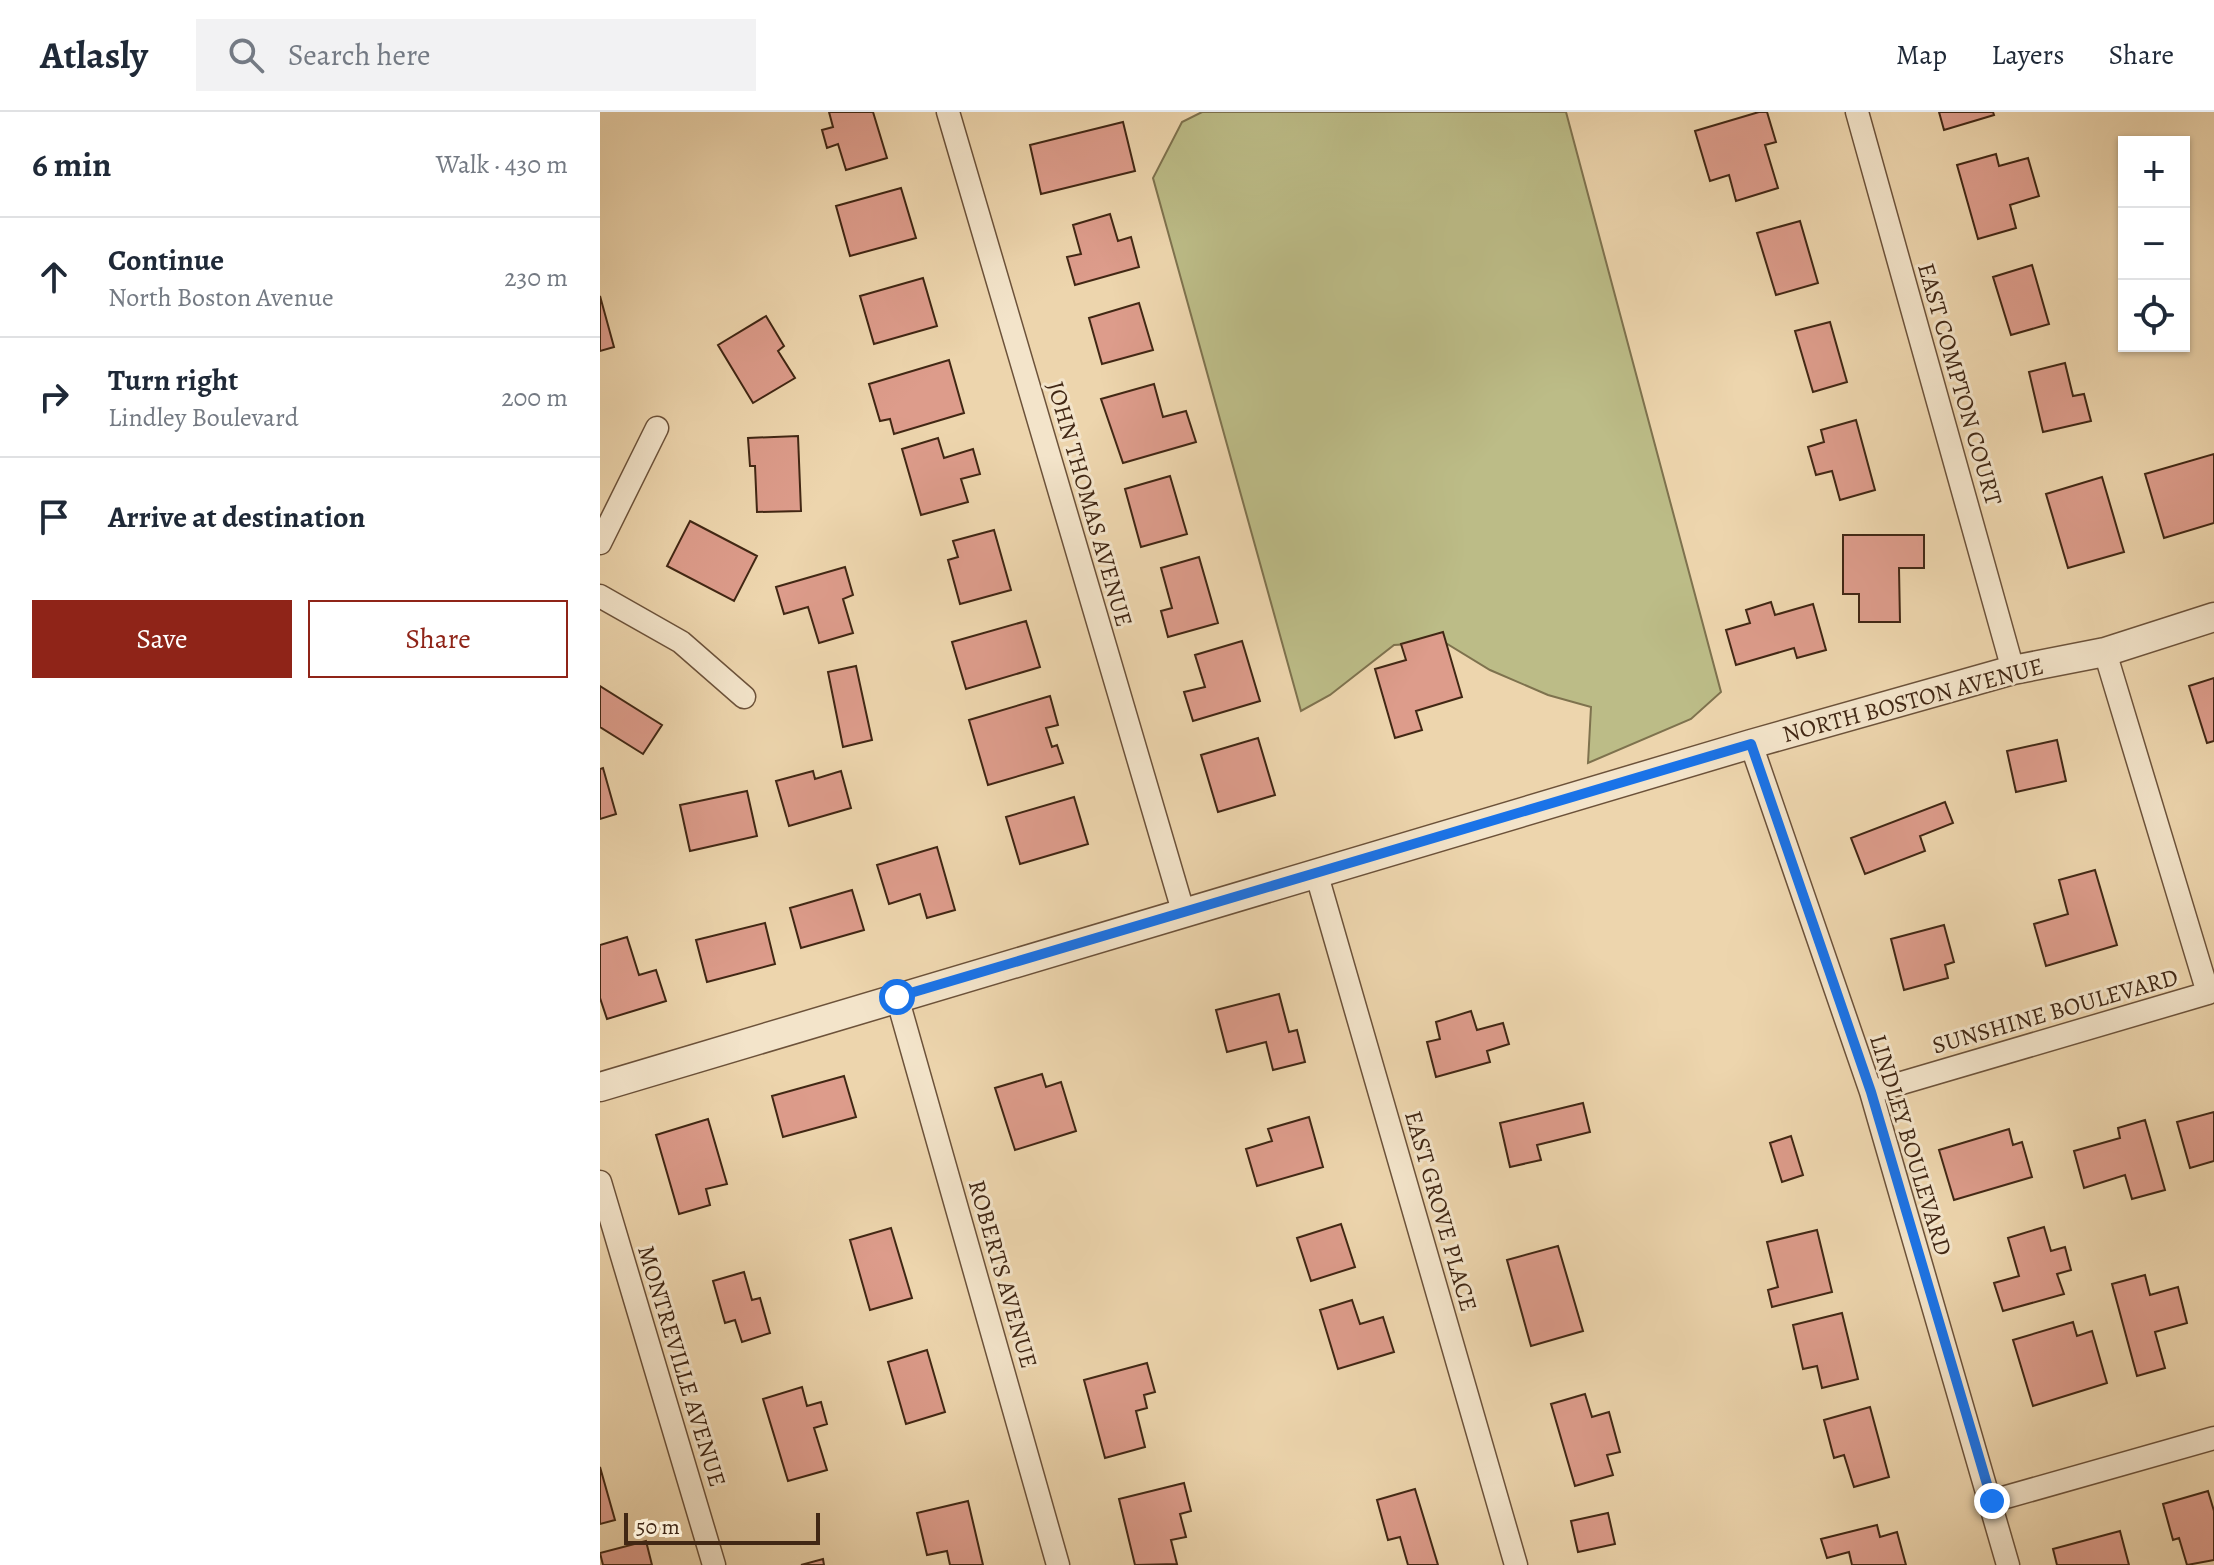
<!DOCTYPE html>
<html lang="en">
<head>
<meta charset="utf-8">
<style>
  :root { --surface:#fff; --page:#f2f2f3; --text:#1f2937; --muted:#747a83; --line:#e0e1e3; --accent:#8f2418 }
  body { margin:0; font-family:Alegreya,serif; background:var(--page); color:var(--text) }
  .controls { position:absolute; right:24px; top:24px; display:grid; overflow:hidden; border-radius:0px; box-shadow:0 2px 6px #0004 }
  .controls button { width:72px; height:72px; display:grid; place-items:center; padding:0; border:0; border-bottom:2px solid var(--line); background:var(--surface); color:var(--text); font:40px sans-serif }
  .scale { position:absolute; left:24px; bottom:20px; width:196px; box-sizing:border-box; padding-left:8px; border:4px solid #412714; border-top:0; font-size:22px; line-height:28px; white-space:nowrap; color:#412714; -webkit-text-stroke:6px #f3e4ca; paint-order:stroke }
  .stop { position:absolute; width:24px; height:24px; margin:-18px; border:6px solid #1a73e8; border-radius:50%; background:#fff }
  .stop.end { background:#1a73e8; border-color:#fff; box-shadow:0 2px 8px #0008 }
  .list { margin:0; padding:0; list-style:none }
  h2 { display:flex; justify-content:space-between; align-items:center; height:104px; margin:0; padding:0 32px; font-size:34px }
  h2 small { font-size:26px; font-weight:400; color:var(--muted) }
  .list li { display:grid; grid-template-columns:52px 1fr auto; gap:24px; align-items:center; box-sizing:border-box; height:120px; padding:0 32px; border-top:2px solid var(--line) }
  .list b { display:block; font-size:30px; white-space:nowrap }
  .list p { margin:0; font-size:26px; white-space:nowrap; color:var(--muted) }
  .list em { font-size:26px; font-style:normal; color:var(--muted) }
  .actions { display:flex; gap:16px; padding:24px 32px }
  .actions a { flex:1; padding:18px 0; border:2px solid var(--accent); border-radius:0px; text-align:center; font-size:28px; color:var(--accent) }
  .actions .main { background:var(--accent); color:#fff }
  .icon { flex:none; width:44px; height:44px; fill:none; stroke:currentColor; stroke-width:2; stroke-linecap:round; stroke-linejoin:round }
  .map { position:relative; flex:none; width:1614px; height:1453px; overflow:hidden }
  header { display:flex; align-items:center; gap:48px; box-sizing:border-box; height:112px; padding:0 40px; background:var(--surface); border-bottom:2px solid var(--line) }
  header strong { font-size:38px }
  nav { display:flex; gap:44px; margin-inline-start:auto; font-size:28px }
  .search { width:560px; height:72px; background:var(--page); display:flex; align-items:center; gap:20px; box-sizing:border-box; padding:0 28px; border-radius:0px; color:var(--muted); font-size:30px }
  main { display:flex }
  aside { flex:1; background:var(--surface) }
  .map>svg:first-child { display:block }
  .green { fill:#bcbc87; stroke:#7e724e; stroke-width:2 }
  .building { fill:#dd9c8b; stroke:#412714; stroke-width:2 }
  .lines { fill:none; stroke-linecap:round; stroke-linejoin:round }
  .minor-casing { stroke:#6c523a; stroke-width:25 }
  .tertiary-casing { stroke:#6c523a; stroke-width:31 }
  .minor { stroke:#f3e4ca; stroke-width:22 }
  .tertiary { stroke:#f3e4ca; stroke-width:28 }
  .route { stroke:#1a73e8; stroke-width:10 }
  .labels { text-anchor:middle; stroke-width:6; stroke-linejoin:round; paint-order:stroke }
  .street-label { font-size:24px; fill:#412714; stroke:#f3e4ca }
</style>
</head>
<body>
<header>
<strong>Atlasly</strong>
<div class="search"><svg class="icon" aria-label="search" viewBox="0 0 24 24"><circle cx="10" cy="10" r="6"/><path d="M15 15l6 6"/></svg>Search here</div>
<nav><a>Map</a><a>Layers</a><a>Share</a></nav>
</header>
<main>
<aside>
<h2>6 min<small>Walk · 430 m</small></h2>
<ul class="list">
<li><svg class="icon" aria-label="ahead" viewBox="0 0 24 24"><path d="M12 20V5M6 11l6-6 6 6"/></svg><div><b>Continue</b><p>North Boston Avenue</p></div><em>230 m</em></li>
<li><svg class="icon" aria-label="right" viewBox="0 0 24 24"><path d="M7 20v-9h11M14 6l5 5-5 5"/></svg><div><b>Turn right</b><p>Lindley Boulevard</p></div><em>200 m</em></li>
<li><svg class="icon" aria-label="arrive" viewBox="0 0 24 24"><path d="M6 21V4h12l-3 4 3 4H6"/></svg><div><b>Arrive at destination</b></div></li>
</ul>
<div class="actions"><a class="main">Save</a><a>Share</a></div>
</aside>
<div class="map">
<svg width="1614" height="1453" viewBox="0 0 1614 1453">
  <rect width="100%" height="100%" fill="#edd5ad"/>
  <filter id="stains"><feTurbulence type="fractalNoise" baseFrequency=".0025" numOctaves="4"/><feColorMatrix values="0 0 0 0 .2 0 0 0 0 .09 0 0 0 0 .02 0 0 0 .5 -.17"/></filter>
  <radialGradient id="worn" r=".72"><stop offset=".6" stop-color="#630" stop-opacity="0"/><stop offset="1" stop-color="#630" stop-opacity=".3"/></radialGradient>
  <path class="green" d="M 602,0 L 966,0 L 1121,580 L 1091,607 L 988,651 L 991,595 L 948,583 L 890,558 L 844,530 L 794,533 L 730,583 L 701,599 L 553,66 L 582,10 Z"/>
  <path class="building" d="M 229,0 L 273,0 L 287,46 L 246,58 L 238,32 L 227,36 L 222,18 L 233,15 Z
    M 1159,0 L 1167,0 L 1176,30 L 1165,33 L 1178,76 L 1136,89 L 1129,63 L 1110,69 L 1095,19 Z
    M 1339,0 L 1393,0 L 1394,3 L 1344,18 Z
    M 523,10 L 535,59 L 441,82 L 430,33 Z
    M 1396,42 L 1399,54 L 1428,46 L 1439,84 L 1410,93 L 1416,116 L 1378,127 L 1357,53 Z
    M 301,76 L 316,126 L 250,144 L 236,94 Z
    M 510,102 L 518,129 L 531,125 L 539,155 L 475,173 L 467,145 L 481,142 L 473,113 Z
    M 1200,109 L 1218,171 L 1176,183 L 1157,121 Z
    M 1432,153 L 1449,212 L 1411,223 L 1393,165 Z
    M 323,166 L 337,214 L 274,232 L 260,184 Z
    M 0,184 L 14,235 L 0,239 Z
    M 539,191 L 553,238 L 502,252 L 489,206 Z
    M 166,204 L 184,234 L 178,239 L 195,266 L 153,291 L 118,233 Z
    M 1230,210 L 1247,270 L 1213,280 L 1195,219 Z
    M 349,248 L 364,301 L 294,322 L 290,307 L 280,309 L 269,272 Z
    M 1465,251 L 1473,284 L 1484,282 L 1491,309 L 1443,320 L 1429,260 Z
    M 554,272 L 563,305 L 586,299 L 596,330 L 523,351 L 501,287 Z
    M 1256,308 L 1275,378 L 1240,388 L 1232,359 L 1216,363 L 1208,335 L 1224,330 L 1221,318 Z
    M 198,324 L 201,399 L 157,400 L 155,354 L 150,354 L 148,326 Z
    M 338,326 L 344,346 L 373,337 L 380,362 L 361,367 L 368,390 L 321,403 L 302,337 Z
    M 1614,342 L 1614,411 L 1564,426 L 1545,362 Z
    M 570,364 L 587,422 L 541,435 L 525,377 Z
    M 1502,365 L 1524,440 L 1468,456 L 1446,382 Z
    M 90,409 L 157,444 L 134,489 L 67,454 Z
    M 394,418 L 411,478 L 360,492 L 348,448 L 358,445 L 353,429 Z
    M 1243,423 L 1324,423 L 1324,456 L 1299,456 L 1300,510 L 1259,510 L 1259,482 L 1243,482 Z
    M 599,445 L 618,511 L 568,525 L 561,499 L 572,496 L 561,456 Z
    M 245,455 L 253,483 L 243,487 L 253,521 L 219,531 L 208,495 L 184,502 L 176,475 Z
    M 1171,490 L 1175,503 L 1213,492 L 1226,538 L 1197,546 L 1194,536 L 1136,553 L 1126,518 L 1150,511 L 1146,498 Z
    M 426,509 L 440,555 L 366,577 L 352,530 Z
    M 843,520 L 862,585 L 816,599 L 822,618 L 795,626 L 775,557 L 806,548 L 801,532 Z
    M 642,529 L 660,589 L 593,609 L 584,580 L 605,575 L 595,543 Z
    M 256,554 L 272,628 L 243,635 L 228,560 Z
    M 1614,566 L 1614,629 L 1607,631 L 1589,574 Z
    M 0,574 L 62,613 L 43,642 L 0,615 Z
    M 450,584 L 458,613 L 446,616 L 452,635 L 457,633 L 463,651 L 388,673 L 369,608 Z
    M 658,626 L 675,683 L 618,700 L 601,643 Z
    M 1457,628 L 1466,669 L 1416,680 L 1407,639 Z
    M 3,656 L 16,702 L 0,707 L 0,657 Z
    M 213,659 L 215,667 L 241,659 L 251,696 L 189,714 L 176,669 Z
    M 147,679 L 157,724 L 90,739 L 80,693 Z
    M 474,685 L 488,732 L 420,752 L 406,705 Z
    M 1345,690 L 1353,711 L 1320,724 L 1325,739 L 1265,762 L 1251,726 Z
    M 337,735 L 355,798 L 327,806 L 320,782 L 289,792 L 277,753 Z
    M 1495,758 L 1517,833 L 1446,854 L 1434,812 L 1468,802 L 1459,768 Z
    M 252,778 L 264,818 L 201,836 L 190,796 Z
    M 165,811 L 175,852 L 107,870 L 96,828 Z
    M 1344,813 L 1354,850 L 1345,853 L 1348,866 L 1304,878 L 1291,827 Z
    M 27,825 L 39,863 L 56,858 L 66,889 L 7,907 L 0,886 L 0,833 Z
    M 679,882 L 689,920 L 697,918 L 705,950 L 673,958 L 666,930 L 627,940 L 616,898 Z
    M 871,899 L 877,918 L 903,911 L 909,932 L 887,939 L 890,950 L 836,965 L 827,930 L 840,927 L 836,910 Z
    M 442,962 L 446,975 L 461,970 L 476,1019 L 415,1038 L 395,976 Z
    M 244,964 L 256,1005 L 183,1025 L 172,984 Z
    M 983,991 L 990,1020 L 937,1033 L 941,1048 L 910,1055 L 900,1011 Z
    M 1614,1000 L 1614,1049 L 1590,1056 L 1577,1010 Z
    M 709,1005 L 723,1055 L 657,1074 L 646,1037 L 672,1029 L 668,1017 Z
    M 108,1007 L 127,1072 L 106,1077 L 110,1093 L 79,1102 L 56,1023 Z
    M 1545,1008 L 1565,1078 L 1532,1087 L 1525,1063 L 1484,1076 L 1474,1039 L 1520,1026 L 1518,1016 Z
    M 1409,1017 L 1413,1033 L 1422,1030 L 1432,1065 L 1354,1088 L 1339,1038 Z
    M 1191,1024 L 1203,1063 L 1182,1070 L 1170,1031 Z
    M 741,1112 L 755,1155 L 711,1169 L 697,1126 Z
    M 1444,1115 L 1451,1139 L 1465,1135 L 1471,1158 L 1457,1162 L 1464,1182 L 1403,1199 L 1394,1171 L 1419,1164 L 1408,1126 Z
    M 291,1116 L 312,1186 L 270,1198 L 250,1128 Z
    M 1217,1118 L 1232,1180 L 1172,1195 L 1168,1178 L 1178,1175 L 1167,1130 Z
    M 958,1134 L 983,1219 L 931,1234 L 907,1148 Z
    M 144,1160 L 152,1188 L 160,1186 L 170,1221 L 142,1230 L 135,1208 L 125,1211 L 113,1169 Z
    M 1545,1163 L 1550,1183 L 1578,1175 L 1587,1211 L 1555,1220 L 1565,1256 L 1537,1264 L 1512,1172 Z
    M 752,1188 L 760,1212 L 783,1205 L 794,1240 L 738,1257 L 720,1198 Z
    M 1242,1201 L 1258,1267 L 1222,1276 L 1217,1254 L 1203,1257 L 1193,1213 Z
    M 1473,1210 L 1477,1224 L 1492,1219 L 1507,1271 L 1433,1294 L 1413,1228 Z
    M 327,1238 L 345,1300 L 306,1312 L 288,1250 Z
    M 547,1251 L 555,1280 L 544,1283 L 547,1296 L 536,1299 L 545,1335 L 505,1346 L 484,1268 Z
    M 202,1275 L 207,1294 L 221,1290 L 227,1312 L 214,1316 L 227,1358 L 188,1369 L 163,1287 Z
    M 985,1282 L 992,1305 L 1009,1300 L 1020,1340 L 1007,1343 L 1013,1363 L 975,1374 L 951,1292 Z
    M 1270,1295 L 1289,1365 L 1254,1375 L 1244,1343 L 1234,1346 L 1224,1308 Z
    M 0,1355 L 15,1408 L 0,1412 Z
    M 584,1371 L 591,1399 L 580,1402 L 586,1425 L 571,1428 L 577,1452 L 535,1453 L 519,1387 Z
    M 815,1377 L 838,1453 L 808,1453 L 800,1425 L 788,1428 L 777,1388 Z
    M 1608,1379 L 1614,1399 L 1614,1448 L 1587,1453 L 1579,1426 L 1573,1428 L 1563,1392 Z
    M 368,1389 L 383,1453 L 350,1453 L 347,1439 L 327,1443 L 317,1401 Z
    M 1008,1401 L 1015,1432 L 978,1440 L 971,1409 Z
    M 1277,1413 L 1280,1425 L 1297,1420 L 1306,1453 L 1252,1453 L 1249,1440 L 1227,1446 L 1221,1427 Z
    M 1520,1419 L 1529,1453 L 1457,1453 L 1453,1437 Z
    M 46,1429 L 52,1453 L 3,1453 L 0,1441 Z
    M 223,1447 L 224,1453 L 201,1453 Z"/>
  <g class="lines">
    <defs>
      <path id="minor" d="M 348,0 L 583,799
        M 1257,0 L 1413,558
        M 0,431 L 57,316
        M 0,484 L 81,530 L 144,585
        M 1505,540 L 1608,881
        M 1151,632 L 1271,980 L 1408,1453
        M 716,760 L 916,1453
        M 297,885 L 458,1453
        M 1271,980 L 1608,881 L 1614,876
        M 0,1070 L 114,1453
        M 1392,1389 L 1614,1326"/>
      <path id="tertiary" d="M 0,975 L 1151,632 L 1413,558 L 1505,540 L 1614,505"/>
    </defs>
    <use href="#minor" class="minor-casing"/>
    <use href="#tertiary" class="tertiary-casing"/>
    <use href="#minor" class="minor"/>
    <use href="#tertiary" class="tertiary"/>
  </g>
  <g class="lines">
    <path class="route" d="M 297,885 L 1151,632 L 1271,980 L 1392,1389"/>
  </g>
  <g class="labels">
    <g class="street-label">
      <text transform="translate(1360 272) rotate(74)" y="8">EAST COMPTON COURT</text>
      <text transform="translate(490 392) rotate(74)" y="8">JOHN THOMAS AVENUE</text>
      <text transform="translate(1313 588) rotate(-15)" y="8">NORTH BOSTON AVENUE</text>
      <text transform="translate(1455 899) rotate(-16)" y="8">SUNSHINE BOULEVARD</text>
      <text transform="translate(1311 1033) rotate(73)" y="8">LINDLEY BOULEVARD</text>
      <text transform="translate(841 1099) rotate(74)" y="8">EAST GROVE PLACE</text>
      <text transform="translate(403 1162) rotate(74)" y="8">ROBERTS AVENUE</text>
      <text transform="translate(82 1254) rotate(73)" y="8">MONTREVILLE AVENUE</text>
    </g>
  </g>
  <rect width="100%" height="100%" filter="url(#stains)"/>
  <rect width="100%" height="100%" fill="url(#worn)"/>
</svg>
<div class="controls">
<button>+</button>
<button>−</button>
<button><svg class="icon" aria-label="locate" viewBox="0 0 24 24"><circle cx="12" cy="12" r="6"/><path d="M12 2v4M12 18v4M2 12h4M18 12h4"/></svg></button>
</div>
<div class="scale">50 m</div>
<div class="stop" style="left:297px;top:885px"></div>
<div class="stop end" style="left:1392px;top:1389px"></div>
</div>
</main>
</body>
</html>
